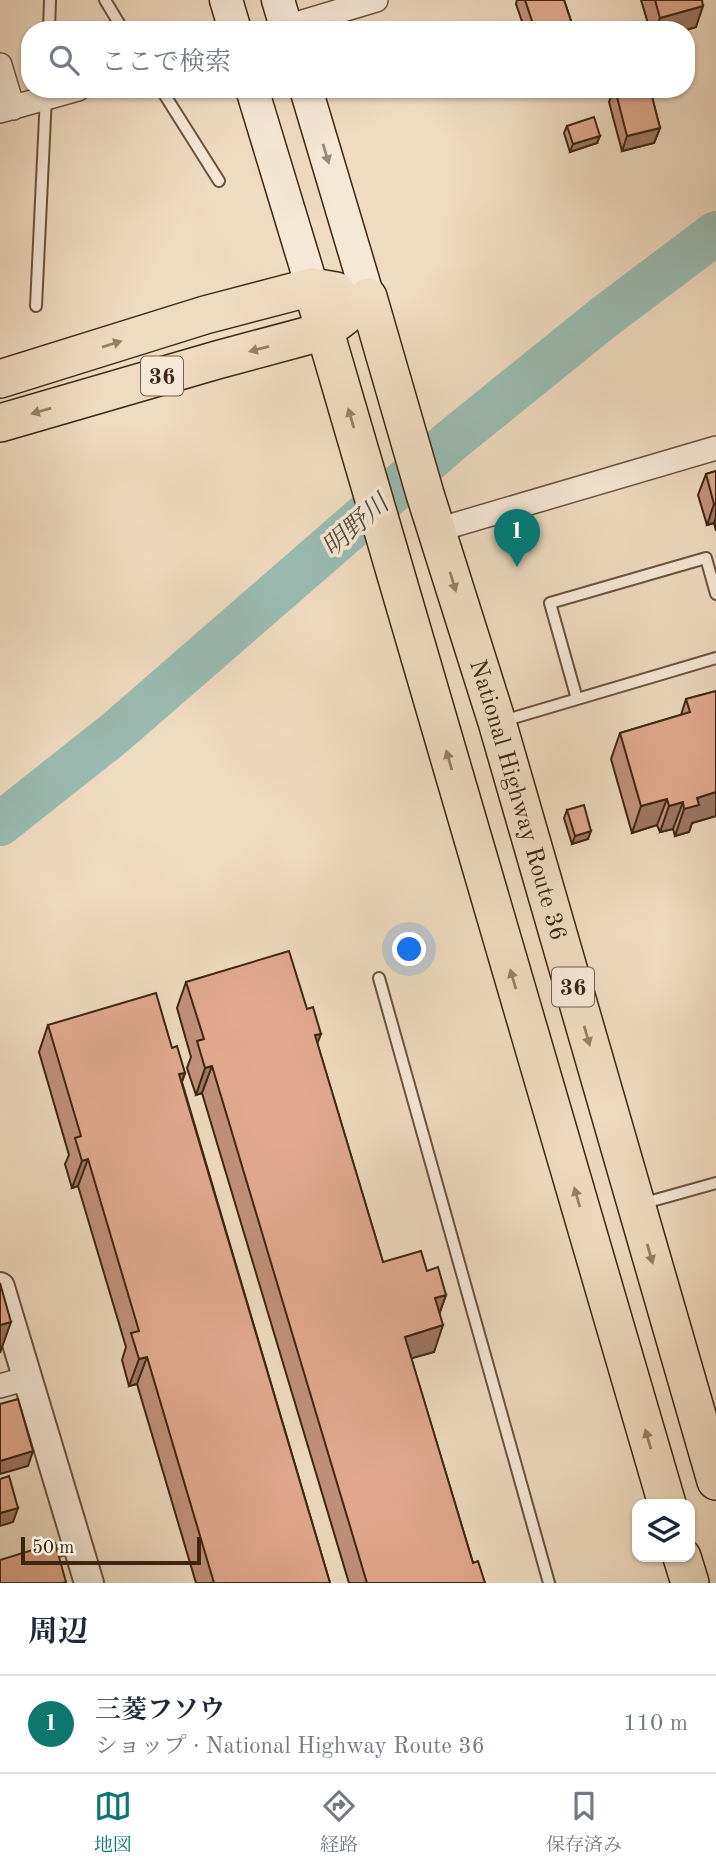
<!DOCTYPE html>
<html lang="ja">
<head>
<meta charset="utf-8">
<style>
  :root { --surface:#fff; --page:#f6f6f7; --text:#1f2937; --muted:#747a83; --line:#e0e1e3; --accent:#0f766e }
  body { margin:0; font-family:"Old Standard TT","Noto Serif JP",serif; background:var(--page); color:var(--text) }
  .controls { position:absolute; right:21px; bottom:21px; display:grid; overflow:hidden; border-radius:14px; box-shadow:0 2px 5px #0004 }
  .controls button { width:63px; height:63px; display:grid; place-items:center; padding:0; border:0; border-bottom:2px solid var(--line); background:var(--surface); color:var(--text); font:35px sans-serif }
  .scale { position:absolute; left:21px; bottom:18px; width:180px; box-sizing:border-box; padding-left:7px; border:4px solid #3e2611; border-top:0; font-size:19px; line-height:24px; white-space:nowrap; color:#3e2611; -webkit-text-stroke:5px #f5e8d6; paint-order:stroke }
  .you { position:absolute; left:410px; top:950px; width:24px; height:24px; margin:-18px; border:5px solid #fff; border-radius:50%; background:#1a73e8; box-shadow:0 0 0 10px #1a73e833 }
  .badge { display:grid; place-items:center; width:46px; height:46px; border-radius:50%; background:var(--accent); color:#fff; font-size:23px; font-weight:700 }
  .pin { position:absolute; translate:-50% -58px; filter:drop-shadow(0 2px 4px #0008) }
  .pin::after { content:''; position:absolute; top:37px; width:24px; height:21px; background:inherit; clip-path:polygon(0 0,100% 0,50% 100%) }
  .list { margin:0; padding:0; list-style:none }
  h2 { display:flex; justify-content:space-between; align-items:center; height:91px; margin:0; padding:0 28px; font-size:30px }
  h2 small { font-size:23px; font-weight:400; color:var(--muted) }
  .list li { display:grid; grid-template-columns:46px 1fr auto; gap:21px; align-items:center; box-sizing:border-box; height:98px; padding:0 28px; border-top:2px solid var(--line) }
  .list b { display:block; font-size:26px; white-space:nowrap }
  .list p { margin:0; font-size:23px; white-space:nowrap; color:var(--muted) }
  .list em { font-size:23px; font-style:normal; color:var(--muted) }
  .icon { flex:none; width:38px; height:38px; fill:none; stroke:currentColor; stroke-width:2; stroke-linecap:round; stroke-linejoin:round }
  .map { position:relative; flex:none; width:716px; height:1583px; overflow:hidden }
  .search { position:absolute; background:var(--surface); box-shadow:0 2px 5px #0004; left:21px; right:21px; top:21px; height:77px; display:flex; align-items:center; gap:18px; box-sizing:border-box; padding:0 24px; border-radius:28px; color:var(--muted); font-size:26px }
  .sheet { height:189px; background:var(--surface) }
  nav { display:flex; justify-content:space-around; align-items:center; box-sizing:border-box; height:98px; border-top:2px solid var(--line); background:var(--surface); font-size:19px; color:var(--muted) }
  nav a { display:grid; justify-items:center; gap:4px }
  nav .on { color:var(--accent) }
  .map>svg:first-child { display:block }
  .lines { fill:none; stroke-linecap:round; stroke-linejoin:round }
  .river { stroke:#9abbb2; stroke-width:44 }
  .service-casing { stroke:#6a533d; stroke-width:14 }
  .minor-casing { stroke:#6a533d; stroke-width:26 }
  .tertiary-casing { stroke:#6a533d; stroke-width:32 }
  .secondary-casing { stroke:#3e2611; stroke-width:35 }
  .trunk-casing { stroke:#3e2611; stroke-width:40 }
  .service { stroke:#f5e8d6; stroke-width:10 }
  .minor { stroke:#f5e8d6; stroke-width:23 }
  .tertiary { stroke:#f5e8d6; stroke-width:28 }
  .secondary { stroke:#f5e8d6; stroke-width:32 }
  .trunk { stroke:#efdbc0; stroke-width:37 }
  .wall { fill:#c2917a; stroke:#3e2611; stroke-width:2 }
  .shaded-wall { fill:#9e7663; stroke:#3e2611; stroke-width:2 }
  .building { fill:#e2a98e; stroke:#3e2611; stroke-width:2 }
  .oneway { fill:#9a8774 }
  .oneway2 { fill:#968068 }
  .labels { text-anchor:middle; stroke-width:7; stroke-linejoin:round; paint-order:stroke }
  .shield { fill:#f5e8d6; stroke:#75604c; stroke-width:2 }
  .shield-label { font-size:23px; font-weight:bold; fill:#3e2611 }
  .street-label { font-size:24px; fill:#3e2611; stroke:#f5e8d6 }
  .water-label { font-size:26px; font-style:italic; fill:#554b39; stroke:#f5e8d6 }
</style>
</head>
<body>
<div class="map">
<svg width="716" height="1583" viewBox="0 0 716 1583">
  <rect width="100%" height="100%" fill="#efdbc0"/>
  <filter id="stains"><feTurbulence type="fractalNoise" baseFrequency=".00286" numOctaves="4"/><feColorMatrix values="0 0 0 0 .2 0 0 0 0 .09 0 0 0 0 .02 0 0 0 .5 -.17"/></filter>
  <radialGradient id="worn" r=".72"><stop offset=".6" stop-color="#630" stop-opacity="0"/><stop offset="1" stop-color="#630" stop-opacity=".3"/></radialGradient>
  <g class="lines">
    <path class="river" d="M 0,824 L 115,733 L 452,440 L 603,318 L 716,233"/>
    <defs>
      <path id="service" d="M 105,0 L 123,30
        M 49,30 L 50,0
        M 161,89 L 219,181
        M 36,306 L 46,96
        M 577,699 L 550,603 L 706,558 L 716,594
        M 503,721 L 716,658
        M 379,978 L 549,1583
        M 641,1204 L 716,1183
        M 43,1555 L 78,1546"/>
      <path id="minor" d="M 286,27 L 376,0
        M 0,65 L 13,108
        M 0,111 L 78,89
        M 437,530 L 716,448
        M 0,1386 L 28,1378"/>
      <path id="tertiary" d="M 0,1287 L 89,1583"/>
      <path id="secondary" d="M 226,0 L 235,30
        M 278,0 L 287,30
        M 252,89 L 312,287
        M 306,89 L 368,297"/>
      <g id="trunk">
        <path d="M 312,287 L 667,1504"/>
        <path id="s1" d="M 368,297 L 425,494 L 497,722 L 716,1481"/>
        <path d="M 0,379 L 205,315 L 312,287 L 336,291"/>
        <path d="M 0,423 L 217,360 L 325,331 L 345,316"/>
        <path d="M 682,1557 L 690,1583"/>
      </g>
    </defs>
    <use href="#service" class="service-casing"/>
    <use href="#minor" class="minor-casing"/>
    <use href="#tertiary" class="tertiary-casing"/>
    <use href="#secondary" class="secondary-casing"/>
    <use href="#trunk" class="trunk-casing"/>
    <use href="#service" class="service"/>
    <use href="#minor" class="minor"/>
    <use href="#tertiary" class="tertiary"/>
    <use href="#secondary" class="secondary"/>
    <use href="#trunk" class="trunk"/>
  </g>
  <path class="wall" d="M 517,0 L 564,0 L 573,27 L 572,30 L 525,30 L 516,4 Z
    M 641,0 L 702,0 L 696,27 L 686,30 L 650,30 Z
    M 614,89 L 650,89 L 660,128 L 654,143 L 622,151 L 609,102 Z
    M 567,126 L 597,143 L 570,152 L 564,133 Z
    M 716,471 L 716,531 L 714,523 L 707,525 L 698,495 L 706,474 Z
    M 716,691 L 716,816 L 692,823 L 689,832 L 675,836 L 673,829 L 660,832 L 657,825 L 632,833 L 611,759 L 620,733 L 681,715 L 686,699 Z
    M 567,810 L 588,839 L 572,844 L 564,818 Z
    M 186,982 L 317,1043 L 383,1262 L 427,1271 L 446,1295 L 440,1312 L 434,1352 L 411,1358 L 473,1563 L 485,1583 L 349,1583 L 202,1093 L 196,1095 L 187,1068 L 191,1057 L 177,1008 Z
    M 48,1025 L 172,1048 L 185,1073 L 182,1082 L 330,1583 L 196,1583 L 137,1384 L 129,1386 L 122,1360 L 126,1347 L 78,1186 L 72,1188 L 65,1164 L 69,1155 L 39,1052 Z"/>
  <path class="shaded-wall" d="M 703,6 L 696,27 L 686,30 L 656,30 L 660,18 Z
    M 660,128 L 654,143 L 622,151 L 627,136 Z
    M 600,136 L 597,143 L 570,152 L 573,144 Z
    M 716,503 L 716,517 L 714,523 L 707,525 L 714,504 Z
    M 716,792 L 716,816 L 692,823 L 689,832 L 675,836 L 684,809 L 697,798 Z
    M 667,799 L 657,825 L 632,833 L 641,806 Z
    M 683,802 L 673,829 L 660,832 L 669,806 Z
    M 591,831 L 588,839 L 572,844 L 575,836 Z
    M 321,1034 L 311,1060 L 315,1035 Z
    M 212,1066 L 202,1093 L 196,1095 L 205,1068 Z
    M 185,1073 L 175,1099 L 179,1074 Z
    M 88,1159 L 78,1186 L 72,1188 L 82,1161 Z
    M 446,1295 L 436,1322 L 435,1298 Z
    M 11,1322 L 0,1353 L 0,1325 Z
    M 443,1325 L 434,1352 L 395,1363 L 405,1337 Z
    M 147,1357 L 137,1384 L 129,1386 L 139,1359 Z
    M 33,1451 L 28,1466 L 0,1474 L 0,1461 Z
    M 18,1508 L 13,1522 L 0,1526 L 0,1513 Z"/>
  <path class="building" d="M 525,0 L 564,0 L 573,27 L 565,30 L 535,30 Z
    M 655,0 L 702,0 L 703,6 L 660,18 Z
    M 615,89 L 650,89 L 660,128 L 627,136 Z
    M 594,117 L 600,136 L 573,144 L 567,126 Z
    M 716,471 L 716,503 L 714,504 L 706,474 Z
    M 716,691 L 716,792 L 697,798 L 699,805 L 684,809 L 683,802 L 669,806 L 667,799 L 641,806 L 620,733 L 690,712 L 686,699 Z
    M 584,805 L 591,831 L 575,836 L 567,810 Z
    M 289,951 L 307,1009 L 313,1007 L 321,1034 L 315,1035 L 383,1262 L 421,1251 L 427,1271 L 438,1267 L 446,1295 L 435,1298 L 443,1325 L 405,1337 L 473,1563 L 478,1561 L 485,1583 L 367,1583 L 212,1066 L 205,1068 L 197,1041 L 204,1039 L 186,982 Z
    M 156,993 L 172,1048 L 177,1046 L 185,1073 L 179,1074 L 330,1583 L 214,1583 L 147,1357 L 139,1359 L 131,1333 L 139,1331 L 88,1159 L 82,1161 L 75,1138 L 81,1136 L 48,1025 Z
    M 0,1283 L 11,1322 L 0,1325 Z
    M 18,1399 L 33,1451 L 0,1461 L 0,1404 Z
    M 9,1476 L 18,1508 L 0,1513 L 0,1479 Z
    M 55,1543 L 66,1582 L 62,1583 L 0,1583 L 0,1560 Z"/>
  <defs><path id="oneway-solid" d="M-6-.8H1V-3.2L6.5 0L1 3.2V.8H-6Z" transform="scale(1.75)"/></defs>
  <use class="oneway" href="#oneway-solid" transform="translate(326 154) rotate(73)"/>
  <g class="oneway2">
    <use href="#oneway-solid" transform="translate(112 344) rotate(-17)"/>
    <use href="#oneway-solid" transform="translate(259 349) rotate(165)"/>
    <use href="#oneway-solid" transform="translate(41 411) rotate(164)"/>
    <use href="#oneway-solid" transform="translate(351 418) rotate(-106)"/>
    <use href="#oneway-solid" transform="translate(453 582) rotate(73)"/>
    <use href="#oneway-solid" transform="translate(449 760) rotate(-106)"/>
    <use href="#oneway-solid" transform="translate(513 979) rotate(-106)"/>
    <use href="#oneway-solid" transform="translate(587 1036) rotate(74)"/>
    <use href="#oneway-solid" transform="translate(577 1197) rotate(-106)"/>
    <use href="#oneway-solid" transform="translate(650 1254) rotate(74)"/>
    <use href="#oneway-solid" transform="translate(648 1439) rotate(-106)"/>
  </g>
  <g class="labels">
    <g class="shield">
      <rect x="141" y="356.5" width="42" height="39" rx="5"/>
      <rect x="552" y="967.5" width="42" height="39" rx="5"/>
    </g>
    <g class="shield-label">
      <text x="162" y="384">36</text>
      <text x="573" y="995">36</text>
    </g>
    <g class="street-label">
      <text dy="8" stroke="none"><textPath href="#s1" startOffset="525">National Highway Route 36</textPath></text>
    </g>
    <g class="water-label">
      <text transform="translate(355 525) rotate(-41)" y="9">明野川</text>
    </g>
  </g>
  <rect width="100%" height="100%" filter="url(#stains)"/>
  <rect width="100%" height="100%" fill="url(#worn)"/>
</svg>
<div class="controls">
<button><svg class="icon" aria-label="layers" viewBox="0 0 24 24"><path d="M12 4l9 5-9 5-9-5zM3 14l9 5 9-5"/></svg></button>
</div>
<div class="scale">50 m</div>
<div class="you"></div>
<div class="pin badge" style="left:517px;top:567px">1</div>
<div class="search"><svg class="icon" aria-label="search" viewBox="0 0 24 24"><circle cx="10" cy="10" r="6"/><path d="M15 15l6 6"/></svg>ここで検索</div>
</div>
<section class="sheet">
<h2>周辺<small></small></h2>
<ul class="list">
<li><span class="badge">1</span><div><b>三菱フソウ</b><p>ショップ · National Highway Route 36</p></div><em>110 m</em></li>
</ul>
</section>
<nav>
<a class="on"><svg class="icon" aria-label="map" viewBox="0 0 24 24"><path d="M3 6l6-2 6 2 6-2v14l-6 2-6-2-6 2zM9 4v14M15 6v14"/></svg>地図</a>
<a><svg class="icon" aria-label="directions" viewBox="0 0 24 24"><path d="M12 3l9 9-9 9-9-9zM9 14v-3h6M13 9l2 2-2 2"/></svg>経路</a>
<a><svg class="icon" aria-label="saved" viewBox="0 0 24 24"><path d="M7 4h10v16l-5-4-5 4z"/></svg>保存済み</a>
</nav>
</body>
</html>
